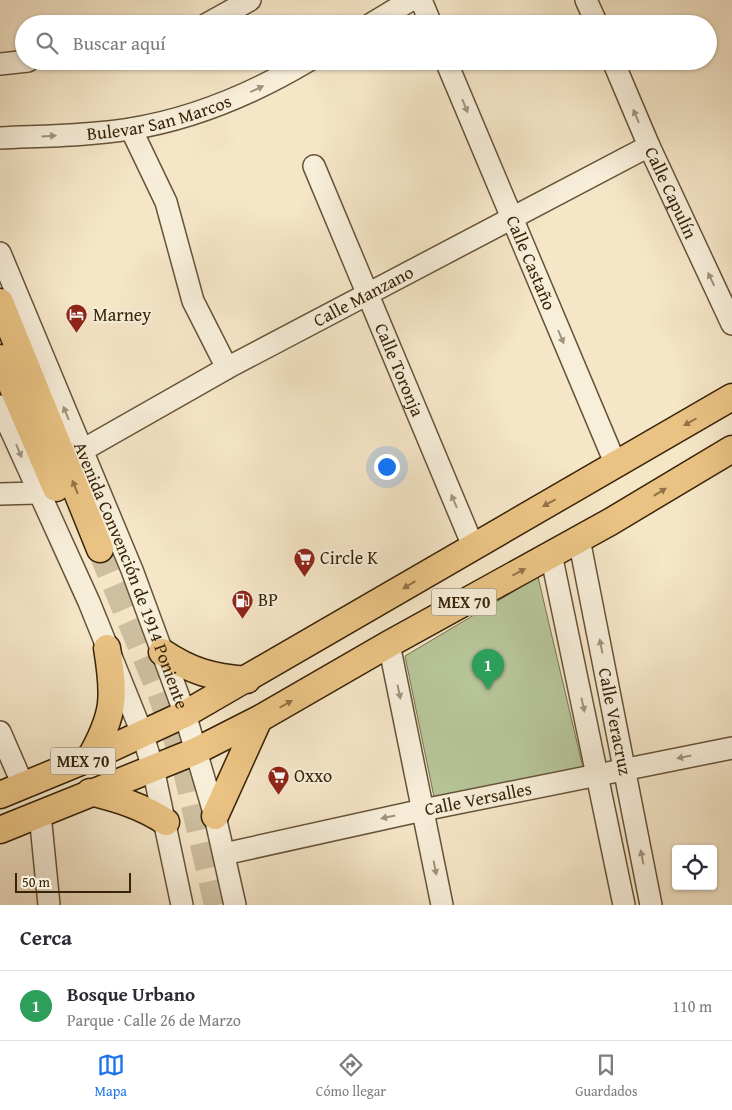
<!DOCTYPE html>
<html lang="es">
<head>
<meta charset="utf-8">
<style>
  :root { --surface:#fff; --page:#f2f2f3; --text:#2b2b33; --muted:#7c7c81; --line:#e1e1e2; --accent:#1a73e8 }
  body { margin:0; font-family:"Gentium Book Plus",serif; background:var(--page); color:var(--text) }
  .controls { position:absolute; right:15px; bottom:15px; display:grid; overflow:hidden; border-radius:5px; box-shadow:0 1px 4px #0004 }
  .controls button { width:45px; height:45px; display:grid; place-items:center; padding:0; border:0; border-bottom:1px solid var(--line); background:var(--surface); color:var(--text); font:25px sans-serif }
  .scale { position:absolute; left:15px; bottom:12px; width:116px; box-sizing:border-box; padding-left:5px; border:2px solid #372307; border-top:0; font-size:14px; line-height:18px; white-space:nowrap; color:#372307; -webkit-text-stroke:4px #f8efdb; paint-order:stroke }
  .you { position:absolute; left:386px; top:466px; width:18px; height:18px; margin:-12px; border:4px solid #fff; border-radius:50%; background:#1a73e8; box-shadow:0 0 0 8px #1a73e833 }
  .badge { display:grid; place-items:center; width:32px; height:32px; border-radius:50%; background:var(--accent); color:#fff; font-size:16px; font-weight:700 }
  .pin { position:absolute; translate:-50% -41px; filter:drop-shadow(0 1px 2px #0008) }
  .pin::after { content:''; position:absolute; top:26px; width:18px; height:15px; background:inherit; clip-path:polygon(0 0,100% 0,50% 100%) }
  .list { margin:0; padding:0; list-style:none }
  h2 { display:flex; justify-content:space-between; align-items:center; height:65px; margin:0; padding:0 20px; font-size:21px }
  h2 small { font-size:16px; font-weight:400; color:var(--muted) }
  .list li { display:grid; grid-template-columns:32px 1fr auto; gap:15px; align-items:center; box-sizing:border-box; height:70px; padding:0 20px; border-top:1px solid var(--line) }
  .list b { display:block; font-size:19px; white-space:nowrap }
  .list p { margin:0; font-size:16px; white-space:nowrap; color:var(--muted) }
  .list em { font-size:16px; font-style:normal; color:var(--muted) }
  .icon { flex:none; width:28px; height:28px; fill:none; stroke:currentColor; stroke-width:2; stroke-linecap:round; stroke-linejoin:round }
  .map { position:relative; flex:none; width:732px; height:905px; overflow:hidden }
  .search { position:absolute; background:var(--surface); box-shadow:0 1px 4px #0004; left:15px; right:15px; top:15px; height:55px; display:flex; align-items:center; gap:12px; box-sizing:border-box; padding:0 18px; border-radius:28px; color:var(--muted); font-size:19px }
  .sheet { height:135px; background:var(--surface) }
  nav { display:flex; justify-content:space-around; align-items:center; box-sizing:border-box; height:70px; border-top:1px solid var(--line); background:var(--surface); font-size:14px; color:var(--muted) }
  nav a { display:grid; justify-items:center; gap:2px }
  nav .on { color:var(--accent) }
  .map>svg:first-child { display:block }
  .green { fill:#b7c69a; stroke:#777450 }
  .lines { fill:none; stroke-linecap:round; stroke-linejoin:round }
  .major-tunnel { stroke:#cfbfa1; stroke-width:26; stroke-dasharray:26 13; stroke-linecap:butt }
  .minor-casing { stroke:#665437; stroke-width:24 }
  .major-casing { stroke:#372307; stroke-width:29 }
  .minor { stroke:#f8efdb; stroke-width:21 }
  .major { stroke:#eac384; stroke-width:26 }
  .oneway { fill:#a1937c }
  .oneway2 { fill:#907346 }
  .labels { text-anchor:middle; stroke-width:4; stroke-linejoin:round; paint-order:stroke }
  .shield { fill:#f8efdb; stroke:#716047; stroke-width:1 }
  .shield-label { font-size:16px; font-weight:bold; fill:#372307 }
  .street-label { font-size:18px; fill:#372307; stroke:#f8efdb }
  .poi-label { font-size:18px; fill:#372307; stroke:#f8efdb; text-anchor:start }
</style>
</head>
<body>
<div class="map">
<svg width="732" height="905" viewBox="0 0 732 905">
  <rect width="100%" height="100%" fill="#f5e6c8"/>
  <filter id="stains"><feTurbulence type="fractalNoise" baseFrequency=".004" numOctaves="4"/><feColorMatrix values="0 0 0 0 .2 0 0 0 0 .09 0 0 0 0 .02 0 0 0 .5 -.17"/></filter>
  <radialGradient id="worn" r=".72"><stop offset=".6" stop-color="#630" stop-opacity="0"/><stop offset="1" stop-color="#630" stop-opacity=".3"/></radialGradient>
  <path class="green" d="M 538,577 L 583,768 L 434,797 L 405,656 Z"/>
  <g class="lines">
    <path class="major-tunnel" d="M 100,549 L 158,687 L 183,758 L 217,905"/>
    <defs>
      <g id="minor">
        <path d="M 421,0 L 431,24"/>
        <path d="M 586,0 L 597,24"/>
        <path d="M 207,24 L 250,0"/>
        <path d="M 371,24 L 411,0"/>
        <path id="s1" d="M 446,61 L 616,465"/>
        <path id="s2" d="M 613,61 L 649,146 L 732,324"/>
        <path d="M 0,64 L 28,61"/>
        <path d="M 131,129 L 166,202 L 193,301 L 227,368"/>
        <path id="s3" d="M 0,138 C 43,136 87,136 130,129 C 193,119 254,93 308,61"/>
        <path id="s4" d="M 314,166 L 473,546"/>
        <path id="s5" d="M 0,253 L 132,570 L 185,714 L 215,816 L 235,905"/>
        <path d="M 0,406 L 89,602 L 142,733 L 153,768 L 182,905"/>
        <path id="s6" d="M 81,451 L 227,368 L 649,146"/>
        <path d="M 0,494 L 37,493"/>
        <path id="s7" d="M 579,539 L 651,905"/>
        <path d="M 551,554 L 624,905"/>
        <path d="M 389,644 L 442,905"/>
        <path d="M 0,732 L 23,785"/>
        <path d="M 40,814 L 49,905"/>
        <path id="s8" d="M 224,854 L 423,810 L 732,748"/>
      </g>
      <path id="major" d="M 0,302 L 100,549
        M 0,358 L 56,488
        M 162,652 C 192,672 212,677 247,680
        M 90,758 C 115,714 115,697 107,648
        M 90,792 C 118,799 142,806 166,822
        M 0,795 L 90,758 L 185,714 L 732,397
        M 215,816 L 259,719
        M 0,830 L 196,751 L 259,719 L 389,644 L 610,522 L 732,449"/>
    </defs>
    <use href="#minor" class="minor-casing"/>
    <use href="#major" class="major-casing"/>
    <use href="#minor" class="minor"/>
    <use href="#major" class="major"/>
  </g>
  <defs><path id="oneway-solid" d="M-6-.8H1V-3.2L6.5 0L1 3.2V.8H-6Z" transform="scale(1.25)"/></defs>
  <g class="oneway">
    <use href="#oneway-solid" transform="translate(257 89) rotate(-25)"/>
    <use href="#oneway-solid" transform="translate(465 106) rotate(68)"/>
    <use href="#oneway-solid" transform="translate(636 116) rotate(-113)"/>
    <use href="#oneway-solid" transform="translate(49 136) rotate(-3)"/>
    <use href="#oneway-solid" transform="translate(711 279) rotate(-115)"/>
    <use href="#oneway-solid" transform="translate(561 337) rotate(67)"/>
    <use href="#oneway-solid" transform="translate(66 413) rotate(-112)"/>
    <use href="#oneway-solid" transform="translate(19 451) rotate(67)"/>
    <use href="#oneway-solid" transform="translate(454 501) rotate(-113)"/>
    <use href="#oneway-solid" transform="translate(601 646) rotate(-101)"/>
    <use href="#oneway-solid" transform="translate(399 692) rotate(78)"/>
    <use href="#oneway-solid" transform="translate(583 705) rotate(78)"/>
    <use href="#oneway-solid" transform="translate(684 757) rotate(169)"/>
    <use href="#oneway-solid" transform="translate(388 817) rotate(168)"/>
    <use href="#oneway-solid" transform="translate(642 857) rotate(-101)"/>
    <use href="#oneway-solid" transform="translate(435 868) rotate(79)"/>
  </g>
  <g class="oneway2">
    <use href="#oneway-solid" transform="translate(690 422) rotate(150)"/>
    <use href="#oneway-solid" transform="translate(75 487) rotate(-112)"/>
    <use href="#oneway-solid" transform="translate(660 492) rotate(-31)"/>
    <use href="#oneway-solid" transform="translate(549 503) rotate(151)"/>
    <use href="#oneway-solid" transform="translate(519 572) rotate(-28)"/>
    <use href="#oneway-solid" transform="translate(409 585) rotate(149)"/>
    <use href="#oneway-solid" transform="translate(286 704) rotate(-30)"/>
  </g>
  <defs>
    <symbol id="hotel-pin" viewBox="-11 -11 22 30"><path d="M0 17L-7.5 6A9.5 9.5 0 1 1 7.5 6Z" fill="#8f2418" stroke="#f8efdb"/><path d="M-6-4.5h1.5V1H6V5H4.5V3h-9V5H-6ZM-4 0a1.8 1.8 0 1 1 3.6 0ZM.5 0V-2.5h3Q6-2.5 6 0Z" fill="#fff"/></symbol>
    <symbol id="supermarket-pin" viewBox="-11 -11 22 30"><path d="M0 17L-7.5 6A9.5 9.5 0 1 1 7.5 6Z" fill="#8f2418" stroke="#f8efdb"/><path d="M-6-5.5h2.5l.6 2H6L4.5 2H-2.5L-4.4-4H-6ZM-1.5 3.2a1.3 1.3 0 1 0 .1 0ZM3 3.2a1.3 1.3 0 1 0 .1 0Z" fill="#fff"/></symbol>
    <symbol id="fuel-pin" viewBox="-11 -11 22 30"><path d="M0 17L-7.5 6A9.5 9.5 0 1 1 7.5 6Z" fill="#8f2418" stroke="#f8efdb"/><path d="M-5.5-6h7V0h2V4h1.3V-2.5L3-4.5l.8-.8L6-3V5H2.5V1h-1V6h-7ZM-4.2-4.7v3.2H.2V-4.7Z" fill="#fff"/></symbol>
  </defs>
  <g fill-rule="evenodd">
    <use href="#hotel-pin" x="64" y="302" width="25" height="34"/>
    <use href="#supermarket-pin" x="292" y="546" width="25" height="34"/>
    <use href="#fuel-pin" x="230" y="588" width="25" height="34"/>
    <use href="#supermarket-pin" x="266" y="764" width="25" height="34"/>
  </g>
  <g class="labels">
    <g class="shield">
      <rect x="431.5" y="588.5" width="65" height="27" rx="4"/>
      <rect x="50.5" y="747.5" width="65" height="27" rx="4"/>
    </g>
    <g class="shield-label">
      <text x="464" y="608">MEX 70</text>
      <text x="83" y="767">MEX 70</text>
    </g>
    <g class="street-label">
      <text dy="6" stroke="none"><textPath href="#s3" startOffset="161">Bulevar San Marcos</textPath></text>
      <text dy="6" stroke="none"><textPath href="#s2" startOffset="144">Calle Capulín</textPath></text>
      <text dy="6" stroke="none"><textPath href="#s1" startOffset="219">Calle Castaño</textPath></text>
      <text dy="6" stroke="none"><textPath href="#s6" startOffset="322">Calle Manzano</textPath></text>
      <text dy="6" stroke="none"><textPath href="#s4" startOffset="221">Calle Toronja</textPath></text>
      <text dy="6" stroke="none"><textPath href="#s5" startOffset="348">Avenida Convención de 1914 Poniente</textPath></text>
      <text dy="6" stroke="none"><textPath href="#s7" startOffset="186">Calle Veracruz</textPath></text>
      <text dy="6" stroke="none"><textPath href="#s8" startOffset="260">Calle Versalles</textPath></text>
    </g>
    <g class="poi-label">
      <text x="93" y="321">Marney</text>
      <text x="320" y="564">Circle K</text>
      <text x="258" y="606">BP</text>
      <text x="294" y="782">Oxxo</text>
    </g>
  </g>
  <rect width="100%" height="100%" filter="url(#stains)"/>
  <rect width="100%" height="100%" fill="url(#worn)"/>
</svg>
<div class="controls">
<button><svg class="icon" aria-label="locate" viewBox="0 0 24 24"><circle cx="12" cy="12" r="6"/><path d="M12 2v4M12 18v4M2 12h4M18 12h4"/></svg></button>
</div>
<div class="scale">50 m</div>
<div class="you"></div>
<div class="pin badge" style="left:488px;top:690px;background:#2e9e5b">1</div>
<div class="search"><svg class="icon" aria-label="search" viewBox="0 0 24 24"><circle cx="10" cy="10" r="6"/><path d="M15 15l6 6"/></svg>Buscar aquí</div>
</div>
<section class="sheet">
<h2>Cerca<small></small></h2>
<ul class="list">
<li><span class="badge" style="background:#2e9e5b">1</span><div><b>Bosque Urbano</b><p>Parque · Calle 26 de Marzo</p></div><em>110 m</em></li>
</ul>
</section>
<nav>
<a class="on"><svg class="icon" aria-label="map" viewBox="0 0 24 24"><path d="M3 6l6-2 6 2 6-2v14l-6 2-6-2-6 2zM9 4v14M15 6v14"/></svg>Mapa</a>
<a><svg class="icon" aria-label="directions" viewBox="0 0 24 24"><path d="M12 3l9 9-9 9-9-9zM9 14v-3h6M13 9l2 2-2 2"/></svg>Cómo llegar</a>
<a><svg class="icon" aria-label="saved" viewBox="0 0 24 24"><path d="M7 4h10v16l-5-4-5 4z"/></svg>Guardados</a>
</nav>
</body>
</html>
